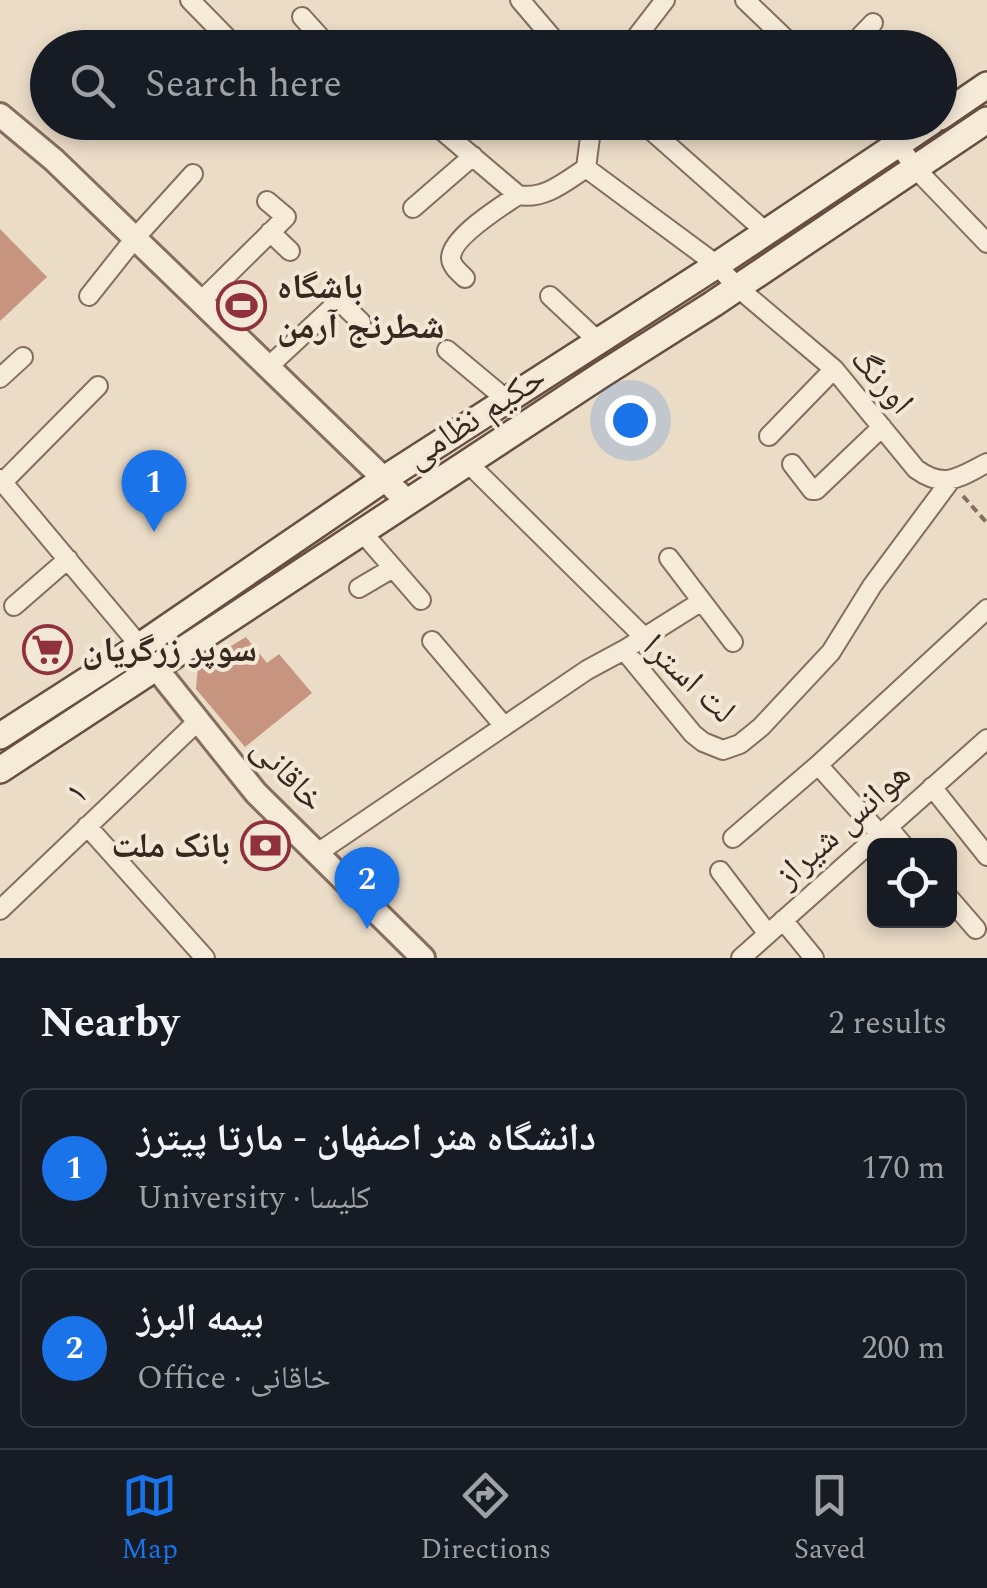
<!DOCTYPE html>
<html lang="en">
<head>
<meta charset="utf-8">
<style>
  :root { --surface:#171b24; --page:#242831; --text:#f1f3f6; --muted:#9ea1a6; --line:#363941; --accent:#1a73e8 }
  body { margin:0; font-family:Spectral,"Noto Naskh Arabic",serif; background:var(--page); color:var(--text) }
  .controls { position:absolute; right:30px; bottom:30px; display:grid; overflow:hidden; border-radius:15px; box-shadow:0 5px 15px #0003 }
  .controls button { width:90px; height:90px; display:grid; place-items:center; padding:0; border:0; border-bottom:2px solid var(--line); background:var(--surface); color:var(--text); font:50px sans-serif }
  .you { position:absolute; left:630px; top:420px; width:35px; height:35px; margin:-25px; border:8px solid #fff; border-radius:50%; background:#1a73e8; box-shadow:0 0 0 15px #1a73e833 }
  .badge { display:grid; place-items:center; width:65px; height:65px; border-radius:50%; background:var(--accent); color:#fff; font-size:32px; font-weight:700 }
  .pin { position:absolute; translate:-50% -82px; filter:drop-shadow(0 2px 5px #0008) }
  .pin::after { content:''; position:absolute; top:52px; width:35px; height:30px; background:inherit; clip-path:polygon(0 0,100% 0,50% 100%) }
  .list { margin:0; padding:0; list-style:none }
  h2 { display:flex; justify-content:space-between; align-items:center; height:130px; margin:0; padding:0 40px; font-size:42px }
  h2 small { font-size:32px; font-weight:400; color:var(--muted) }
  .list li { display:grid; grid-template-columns:65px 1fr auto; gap:30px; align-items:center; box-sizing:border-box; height:160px; margin:0 20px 20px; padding:0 20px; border:2px solid var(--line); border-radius:15px }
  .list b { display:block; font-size:38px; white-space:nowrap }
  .list p { margin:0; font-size:32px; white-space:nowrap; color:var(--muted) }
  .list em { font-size:32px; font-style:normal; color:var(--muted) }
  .icon { flex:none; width:55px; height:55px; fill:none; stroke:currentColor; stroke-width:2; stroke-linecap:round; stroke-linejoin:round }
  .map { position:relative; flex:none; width:987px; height:958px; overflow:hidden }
  .search { position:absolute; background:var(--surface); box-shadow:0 5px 15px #0003; left:30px; right:30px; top:30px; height:110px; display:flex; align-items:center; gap:25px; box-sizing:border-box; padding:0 35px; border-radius:55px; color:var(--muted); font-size:38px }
  .sheet { height:490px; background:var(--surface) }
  nav { display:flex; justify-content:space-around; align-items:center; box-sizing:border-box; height:140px; border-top:2px solid var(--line); background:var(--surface); font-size:28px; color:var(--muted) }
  nav a { display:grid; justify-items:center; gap:5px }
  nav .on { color:var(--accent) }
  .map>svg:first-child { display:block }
  .building { fill:#c6947f }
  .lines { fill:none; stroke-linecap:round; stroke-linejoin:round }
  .minor-casing { stroke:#856e5d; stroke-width:22 }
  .tertiary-casing { stroke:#856e5d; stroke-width:28 }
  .secondary-casing { stroke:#674f41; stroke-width:30 }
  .path { stroke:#856e5d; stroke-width:4; stroke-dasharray:8 5; stroke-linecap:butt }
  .minor { stroke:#f6ead9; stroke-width:18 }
  .tertiary { stroke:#f6ead9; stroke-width:22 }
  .secondary { stroke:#f6ead9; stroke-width:25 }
  .labels { text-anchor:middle; stroke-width:8; stroke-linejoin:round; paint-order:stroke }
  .poi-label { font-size:35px; font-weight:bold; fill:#372820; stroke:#f3e7d6; text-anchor:start }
  .street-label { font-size:35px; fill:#372820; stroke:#f3e7d6 }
</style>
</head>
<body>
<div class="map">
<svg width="987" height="958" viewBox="0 0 987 958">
  <rect width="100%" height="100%" fill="#ebdcc7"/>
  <path class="building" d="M 0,229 L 47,277 L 0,321 Z
    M 246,637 L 267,663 L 279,654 L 312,693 L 245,747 L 196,689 L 198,666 Z"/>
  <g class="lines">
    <defs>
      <path id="minor" d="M 190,0 L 237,48
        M 520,0 L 561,48
        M 745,0 L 795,48
        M 302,17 L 330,48
        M 628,48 L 665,0
        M 849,48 L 873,23
        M 432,122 L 518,195 C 544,200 565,182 586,168
        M 875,122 L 898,144 L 916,169 L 987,243
        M 643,123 L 766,232
        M 586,168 L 717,265 L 737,287 L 834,369 L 916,469 C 945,490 959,477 987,463
        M 586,168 L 592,122
        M 413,208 L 473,156
        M 270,232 L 290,251
        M 465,278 C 460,273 451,266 451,258 C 451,237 502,206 518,195
        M 89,296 L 135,238 L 193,174
        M 550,296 L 598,341
        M 201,301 L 286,217 L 267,201
        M 447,350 L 507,400
        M 268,367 L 339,301 L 361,322
        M 0,378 L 23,357
        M 769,436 L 834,369
        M 468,463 L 644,637
        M 792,464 L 812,490 L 816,490 L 882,427
        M 0,479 L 140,646
        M 3,482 L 98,386
        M 362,532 L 421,600
        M 669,558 L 733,642
        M 359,588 L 393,568
        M 14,606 L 68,559
        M 432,641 L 504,726
        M 624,650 L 693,734 L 703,742 L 723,750 L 740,744 L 761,727 L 831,652 L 872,586 L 950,481
        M 818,765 L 880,834
        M 932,787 L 987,856
        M 87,826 L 205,958
        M 888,827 L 904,846
        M 733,838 L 818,765 L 987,609
        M 316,854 L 587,670 L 624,650 L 702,601
        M 720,871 L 768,934
        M 950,899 L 976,929
        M 0,910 L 197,722
        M 783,920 L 814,958
        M 741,958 L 987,739"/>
      <path id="tertiary" d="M 0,115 L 54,160 L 408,502
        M 156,668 L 256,793 L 423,958"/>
      <path id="secondary" d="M 940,117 L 987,85
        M 0,736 L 140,646 L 384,479 L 717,265 L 931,122
        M 0,770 L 601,375 L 713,304 L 987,120"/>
    </defs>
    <use href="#minor" class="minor-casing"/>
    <use href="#tertiary" class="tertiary-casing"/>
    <use href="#secondary" class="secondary-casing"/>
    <path class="path" d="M 963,496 L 987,523"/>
    <use href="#minor" class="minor"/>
    <use href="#tertiary" class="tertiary"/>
    <use href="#secondary" class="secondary"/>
  </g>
  <defs>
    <symbol id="stadium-ring" viewBox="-11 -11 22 22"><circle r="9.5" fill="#f3e7d6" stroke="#90323e" stroke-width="1.5"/><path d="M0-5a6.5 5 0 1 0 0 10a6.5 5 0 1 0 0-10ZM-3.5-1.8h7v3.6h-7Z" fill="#90323e"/></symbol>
    <symbol id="supermarket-ring" viewBox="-11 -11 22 22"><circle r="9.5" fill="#f3e7d6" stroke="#90323e" stroke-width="1.5"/><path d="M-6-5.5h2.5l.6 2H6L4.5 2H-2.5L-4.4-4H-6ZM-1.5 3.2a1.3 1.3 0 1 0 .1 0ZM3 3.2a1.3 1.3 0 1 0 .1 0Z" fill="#90323e"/></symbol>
    <symbol id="bank-ring" viewBox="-11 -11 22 22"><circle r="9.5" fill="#f3e7d6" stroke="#90323e" stroke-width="1.5"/><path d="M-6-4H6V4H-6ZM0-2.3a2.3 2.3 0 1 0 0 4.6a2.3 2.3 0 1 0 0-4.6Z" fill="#90323e"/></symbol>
  </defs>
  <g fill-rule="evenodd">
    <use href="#stadium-ring" x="214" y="278" width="55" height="55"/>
    <use href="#supermarket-ring" x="20" y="622" width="55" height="55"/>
    <use href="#bank-ring" x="238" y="818" width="55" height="55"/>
  </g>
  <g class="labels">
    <g class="poi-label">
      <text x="277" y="298">باشگاه<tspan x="277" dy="40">شطرنج آرمن</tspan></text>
      <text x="82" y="661">سوپر زرگریان</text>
      <text x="230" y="857" text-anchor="end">بانک ملت</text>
    </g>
    <g class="street-label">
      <text transform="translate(883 380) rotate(49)" y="12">اورنگ</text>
      <text transform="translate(475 416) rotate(-33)" y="12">حکیم نظامی</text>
      <text transform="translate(690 678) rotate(43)" y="12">لت استرا</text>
      <text transform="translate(289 773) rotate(47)" y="12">خاقانی</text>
      <text transform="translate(76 792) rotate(-43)" y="12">۱</text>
      <text transform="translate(842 824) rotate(-42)" y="12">هوانس شیراز</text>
    </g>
  </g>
</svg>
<div class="controls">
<button><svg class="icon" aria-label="locate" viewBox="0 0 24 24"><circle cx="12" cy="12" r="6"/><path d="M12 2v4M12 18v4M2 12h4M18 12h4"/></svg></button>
</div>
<div class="you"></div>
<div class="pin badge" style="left:154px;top:532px">1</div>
<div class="pin badge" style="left:367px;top:929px">2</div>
<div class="search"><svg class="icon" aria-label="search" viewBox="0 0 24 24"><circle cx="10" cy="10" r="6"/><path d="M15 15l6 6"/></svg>Search here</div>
</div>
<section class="sheet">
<h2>Nearby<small>2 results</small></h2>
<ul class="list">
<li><span class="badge">1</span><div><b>دانشگاه هنر اصفهان - مارتا پیترز</b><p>University · کلیسا</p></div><em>170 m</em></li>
<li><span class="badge">2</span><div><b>بیمه البرز</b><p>Office · خاقانی</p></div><em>200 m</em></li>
</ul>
</section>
<nav>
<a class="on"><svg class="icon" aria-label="map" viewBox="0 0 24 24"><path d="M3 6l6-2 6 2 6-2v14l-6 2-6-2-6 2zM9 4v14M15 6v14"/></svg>Map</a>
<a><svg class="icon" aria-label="directions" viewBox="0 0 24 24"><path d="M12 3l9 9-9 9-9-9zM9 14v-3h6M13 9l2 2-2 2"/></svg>Directions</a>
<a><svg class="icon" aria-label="saved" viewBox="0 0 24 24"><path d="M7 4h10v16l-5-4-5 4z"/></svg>Saved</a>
</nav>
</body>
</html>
